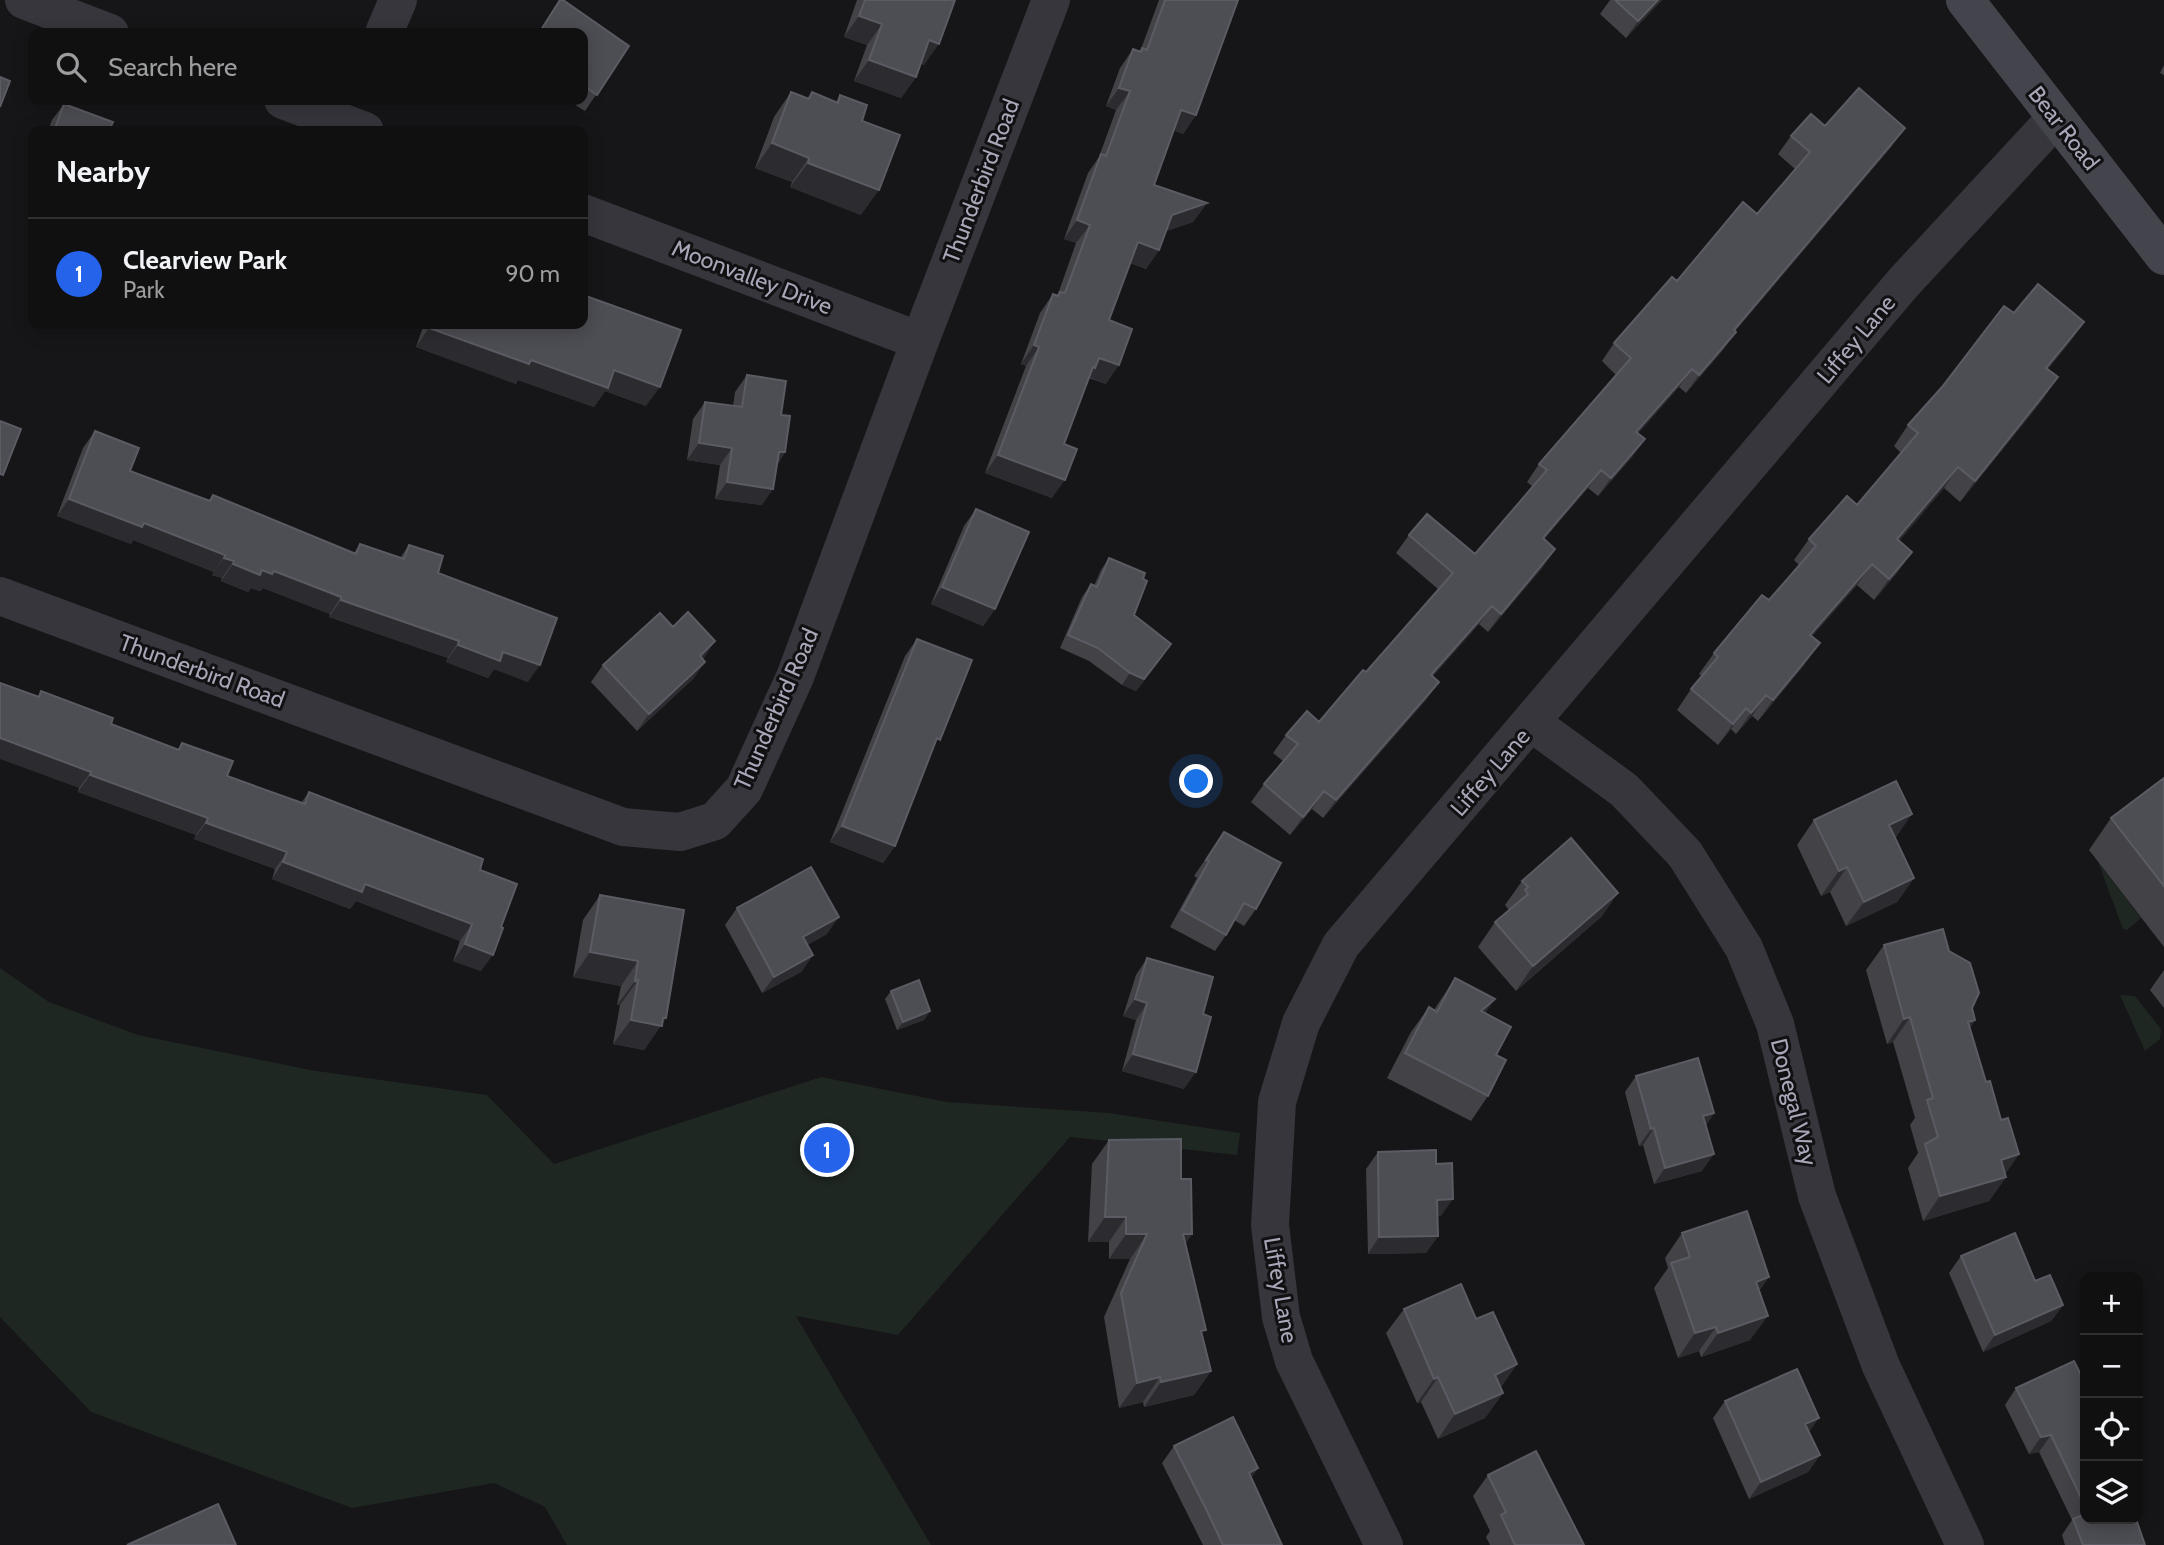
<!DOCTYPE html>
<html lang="en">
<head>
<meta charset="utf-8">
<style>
  :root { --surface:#101011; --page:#19191a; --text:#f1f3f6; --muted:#9c9d9f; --line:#303031; --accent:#2563eb }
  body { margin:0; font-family:Cabin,sans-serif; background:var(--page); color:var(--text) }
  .controls { position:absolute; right:21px; bottom:21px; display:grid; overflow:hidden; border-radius:14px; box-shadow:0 4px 18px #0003 }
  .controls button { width:63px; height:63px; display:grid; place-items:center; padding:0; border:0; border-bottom:2px solid var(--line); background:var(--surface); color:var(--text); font:35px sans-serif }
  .you { position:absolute; left:1197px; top:782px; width:24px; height:24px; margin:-18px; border:5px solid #fff; border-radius:50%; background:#1a73e8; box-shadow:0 0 0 10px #1a73e833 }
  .badge { display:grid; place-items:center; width:46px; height:46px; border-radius:50%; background:var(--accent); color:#fff; font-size:23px; font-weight:700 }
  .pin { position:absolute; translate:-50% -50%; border:4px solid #fff; box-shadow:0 2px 7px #0006 }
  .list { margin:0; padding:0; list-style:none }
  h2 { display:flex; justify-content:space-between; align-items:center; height:91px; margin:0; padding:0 28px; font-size:30px }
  h2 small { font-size:23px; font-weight:400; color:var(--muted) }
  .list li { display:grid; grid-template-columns:46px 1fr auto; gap:21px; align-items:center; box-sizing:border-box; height:112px; padding:0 28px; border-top:2px solid var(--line) }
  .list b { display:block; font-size:26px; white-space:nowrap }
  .list p { margin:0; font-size:23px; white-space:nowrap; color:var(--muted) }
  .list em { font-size:23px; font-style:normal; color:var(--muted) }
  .icon { flex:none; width:38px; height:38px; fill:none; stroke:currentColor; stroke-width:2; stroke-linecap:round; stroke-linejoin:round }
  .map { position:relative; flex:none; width:2164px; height:1545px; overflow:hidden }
  .search { position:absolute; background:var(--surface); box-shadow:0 4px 18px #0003; left:28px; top:28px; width:560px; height:77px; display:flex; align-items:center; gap:18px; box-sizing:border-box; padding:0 24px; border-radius:14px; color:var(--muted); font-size:26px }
  .panel { position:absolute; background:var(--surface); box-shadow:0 4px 18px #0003; left:28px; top:126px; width:560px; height:203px; border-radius:14px }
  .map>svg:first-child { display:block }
  .green { fill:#1f2722 }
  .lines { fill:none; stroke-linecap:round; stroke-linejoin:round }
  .street { stroke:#37363c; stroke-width:38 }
  .secondary { stroke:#44444c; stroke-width:38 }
  .wall { fill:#434247 }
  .shaded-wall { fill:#2c2b2f }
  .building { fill:#4d4d54; stroke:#5b5b63; stroke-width:2 }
  .labels { text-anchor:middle; stroke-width:6; stroke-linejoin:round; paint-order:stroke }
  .street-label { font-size:23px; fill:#a7a7b8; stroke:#111012 }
</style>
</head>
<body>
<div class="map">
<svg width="2164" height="1545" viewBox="0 0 2164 1545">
  <rect width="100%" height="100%" fill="#161517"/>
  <path class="green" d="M 2098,862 L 2141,918 L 2127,930 L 2123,929 Z
    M 0,968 L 49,1002 L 138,1035 L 310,1070 L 487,1095 L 554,1164 L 821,1077 L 947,1102 L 1109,1113 L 1240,1133 L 1237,1155 L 1070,1137 L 898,1335 L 796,1316 L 931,1545 L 567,1545 L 545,1507 L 494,1483 L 352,1508 L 91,1412 L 0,1317 Z
    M 2120,995 L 2135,996 L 2161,1029 L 2160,1039 L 2145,1051 Z"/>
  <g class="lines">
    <path class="street" d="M 24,0 L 110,33
      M 384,33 L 398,0
      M 283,100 L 365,131
      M 583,213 L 920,341
      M 0,596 L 623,827 L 680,832 L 715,821 L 744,789 L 795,677 L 920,341 L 1051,0
      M 1532,723 L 1624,790 L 1685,854 L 1744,948 L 1775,1024 L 1817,1196 L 1881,1366 L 1965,1545
      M 1384,1545 L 1294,1361 L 1281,1317 L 1270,1225 L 1277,1102 L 1301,1023 L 1341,945 L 1904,282 L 2056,118"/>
    <path class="secondary" d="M 1965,0 L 2164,256"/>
  </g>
  <path class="wall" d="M 560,0 L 563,0 L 629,46 L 585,111 L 567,100 L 583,100 L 583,33 L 538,33 Z
    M 857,0 L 955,0 L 924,65 L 921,63 L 916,77 L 901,98 L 854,81 L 867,45 L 844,37 Z
    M 1159,0 L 1238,0 L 1196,115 L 1183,134 L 1173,130 L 1154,185 L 1207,203 L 1193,222 L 1166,231 L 1159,250 L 1146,269 L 1130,263 L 1109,320 L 1106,384 L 1089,378 L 1064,444 L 1052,498 L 985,473 L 1026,366 L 1021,364 L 1040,313 L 1053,294 L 1057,296 L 1058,294 L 1076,243 L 1064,239 L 1088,173 L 1099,157 L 1116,110 L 1106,106 L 1120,68 L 1133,49 L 1139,51 L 1141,49 Z
    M 1610,0 L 1662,0 L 1626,38 L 1600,14 Z
    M 2164,65 L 2164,75 L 2160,73 Z
    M 791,92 L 807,99 L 812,92 L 836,102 L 840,95 L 862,121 L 861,215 L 790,187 L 792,182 L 755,168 L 774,117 Z
    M 64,104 L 109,130 L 111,131 L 48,131 L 52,120 Z
    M 1825,126 L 1892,146 L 1735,331 L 1723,350 L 1686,393 L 1679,387 L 1638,433 L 1645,439 L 1632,457 L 1598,496 L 1588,488 L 1544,539 L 1543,567 L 1488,632 L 1479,624 L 1432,677 L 1439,682 L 1426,700 L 1323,818 L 1312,809 L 1290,835 L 1251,802 L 1264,784 L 1283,761 L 1273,753 L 1286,735 L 1319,722 L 1366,672 L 1438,589 L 1396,553 L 1409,535 L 1475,554 L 1533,487 L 1527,482 L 1539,464 L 1616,375 L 1602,361 L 1614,343 L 1677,281 L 1757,214 L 1795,169 L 1778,154 L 1791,136 Z
    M 2014,313 L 2084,322 L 2069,343 L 2048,369 L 2044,398 L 1960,502 L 1944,488 L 1899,541 L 1912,552 L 1897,573 L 1874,600 L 1857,585 L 1812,636 L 1805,664 L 1758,721 L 1752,716 L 1736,734 L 1731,729 L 1718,745 L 1677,710 L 1691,689 L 1702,676 L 1699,674 L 1714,653 L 1769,600 L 1799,565 L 1794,560 L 1809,539 L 1857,505 L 1901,453 L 1894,446 L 1908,425 Z
    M 424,324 L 583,324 L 646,406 L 605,391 L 594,407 L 518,380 L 516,384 L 416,347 Z
    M 747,375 L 781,415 L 785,452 L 777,465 L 762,505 L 715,499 L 720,465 L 687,460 L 693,419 L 705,402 L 733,406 L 735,392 Z
    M 95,431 L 130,471 L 209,501 L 213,495 L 354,553 L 360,544 L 400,558 L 409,545 L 438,573 L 528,682 L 494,669 L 488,678 L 446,662 L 448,658 L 329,617 L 330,614 L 263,588 L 260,591 L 251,588 L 248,592 L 221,581 L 222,578 L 212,575 L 214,572 L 133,540 L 131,544 L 57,516 L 83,448 Z
    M 976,509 L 995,609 L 983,626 L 931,604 L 964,526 Z
    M 1109,558 L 1134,615 L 1163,656 L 1136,691 L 1122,685 L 1089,661 L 1060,648 L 1082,597 L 1091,584 L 1094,586 L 1101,570 Z
    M 917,639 L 932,751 L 895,846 L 883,863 L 830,842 L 905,656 Z
    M 703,659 L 694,678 L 637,731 L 591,682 L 603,665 Z
    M 41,691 L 111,724 L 178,750 L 182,743 L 227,776 L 301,803 L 309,792 L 480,870 L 481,971 L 453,961 L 460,941 L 356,901 L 350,909 L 272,879 L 275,869 L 194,839 L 196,835 L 78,792 L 79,788 L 38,697 Z
    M 2164,778 L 2164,947 L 2089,850 L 2111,818 Z
    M 1814,820 L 1895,838 L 1914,878 L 1897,902 L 1846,926 L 1830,892 L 1821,896 L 1797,845 Z
    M 1224,832 L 1256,909 L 1244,926 L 1234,920 L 1226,935 L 1215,951 L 1170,927 L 1197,878 L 1194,876 Z
    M 1522,881 L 1618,893 L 1601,917 L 1516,991 L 1478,947 L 1495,922 L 1509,910 L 1505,905 Z
    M 600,895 L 684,910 L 666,1018 L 644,1050 L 613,1044 L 620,1005 L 617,1005 L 621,986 L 573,977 L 583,920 Z
    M 737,908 L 827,934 L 807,945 L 813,955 L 801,972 L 762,993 L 725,925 Z
    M 1884,945 L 1949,951 L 1972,1008 L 1975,1020 L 1970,1028 L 1986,1082 L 2001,1120 L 2019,1154 L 2005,1174 L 2006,1177 L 1989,1201 L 1923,1221 L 1908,1168 L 1918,1153 L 1910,1125 L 1915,1118 L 1893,1042 L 1887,1044 L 1866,970 Z
    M 1147,958 L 1184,1089 L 1122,1071 L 1136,1020 L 1123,1016 L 1136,975 Z
    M 2164,970 L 2164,1008 L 2150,990 Z
    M 1455,978 L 1485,1013 L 1496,1055 L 1488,1096 L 1471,1121 L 1387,1078 L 1411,1032 L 1429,1007 L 1434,1010 Z
    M 891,991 L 930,1011 L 924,1020 L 897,1030 L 885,999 Z
    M 1636,1076 L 1714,1113 L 1706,1125 L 1702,1171 L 1654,1184 L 1643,1145 L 1639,1146 L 1625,1092 Z
    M 1109,1140 L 1181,1179 L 1192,1234 L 1185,1244 L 1202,1335 L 1211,1371 L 1194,1395 L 1144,1407 L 1143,1402 L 1119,1408 L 1104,1317 L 1130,1259 L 1109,1259 L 1109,1242 L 1088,1242 L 1092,1164 Z
    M 1378,1152 L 1436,1164 L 1441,1216 L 1437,1216 L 1438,1236 L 1426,1253 L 1368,1254 L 1366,1169 Z
    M 1682,1233 L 1759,1291 L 1750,1340 L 1701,1357 L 1699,1351 L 1678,1358 L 1654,1288 L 1668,1268 L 1665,1258 Z
    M 1961,1256 L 2035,1281 L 2063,1305 L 2051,1321 L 1983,1352 L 1949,1273 Z
    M 1404,1309 L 1476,1319 L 1517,1364 L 1500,1388 L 1503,1393 L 1485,1418 L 1438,1439 L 1421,1402 L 1417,1403 L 1386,1333 Z
    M 2085,1371 L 2085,1519 L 2145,1545 L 2065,1545 L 2062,1535 L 2072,1520 L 2039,1452 L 2029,1454 L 2005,1405 L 2016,1388 L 2080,1373 Z
    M 1725,1401 L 1809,1432 L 1820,1455 L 1808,1472 L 1749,1499 L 1713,1418 Z
    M 1174,1446 L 1258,1468 L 1251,1478 L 1282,1545 L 1203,1545 L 1162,1463 Z
    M 1488,1475 L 1584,1545 L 1490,1545 L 1486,1537 L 1490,1531 L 1473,1496 Z"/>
  <path class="shaded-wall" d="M 1658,0 L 1662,0 L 1626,38 L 1638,21 Z
    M 859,16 L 882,24 L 867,45 L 844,37 Z
    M 929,40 L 939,44 L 924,65 L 915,61 Z
    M 869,60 L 916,77 L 901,98 L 854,81 Z
    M 1119,88 L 1130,91 L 1116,110 L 1106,106 Z
    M 1181,110 L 1196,115 L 1183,134 L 1168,128 Z
    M 1905,128 L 1892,146 L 1721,348 L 1734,330 Z
    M 772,143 L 809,158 L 792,182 L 755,168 Z
    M 808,163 L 879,190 L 861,215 L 790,187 Z
    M 1207,203 L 1193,222 L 1159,234 L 1172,215 Z
    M 1077,220 L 1090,225 L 1076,243 L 1064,239 Z
    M 1138,242 L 1159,250 L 1146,269 L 1125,261 Z
    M 2084,322 L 2069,343 L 2032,389 L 2046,368 Z
    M 429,328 L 531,360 L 614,370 L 660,387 L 646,406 L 605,391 L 594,407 L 518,380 L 516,384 L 416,347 Z
    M 1736,332 L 1723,350 L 1686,393 L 1699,375 Z
    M 1034,345 L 1039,347 L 1026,366 L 1021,364 Z
    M 1099,358 L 1119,365 L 1106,384 L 1089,377 L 1080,386 Z
    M 1692,369 L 1679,387 L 1624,450 L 1636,432 Z
    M 2058,377 L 2044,398 L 1960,502 L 1975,481 Z
    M 1645,439 L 1632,457 L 1598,496 L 1611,478 Z
    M 699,443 L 732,448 L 720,465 L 687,460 Z
    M 779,452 L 785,452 L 773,469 Z
    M 998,455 L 1065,480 L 1052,498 L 985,473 Z
    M 1958,467 L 1944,488 L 1883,560 L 1897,539 Z
    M 1601,470 L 1588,488 L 1530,556 L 1543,538 Z
    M 727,482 L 773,489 L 762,505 L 715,499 Z
    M 69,499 L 144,523 L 225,555 L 214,572 L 133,540 L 131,544 L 57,516 Z
    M 1555,549 L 1543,567 L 1488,632 L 1501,614 Z
    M 1912,552 L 1897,573 L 1874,600 L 1889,579 Z
    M 224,558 L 234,561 L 222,578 L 212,575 Z
    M 233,564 L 262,570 L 274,571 L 341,597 L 330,614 L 263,588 L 260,591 L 251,588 L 248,592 L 221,581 Z
    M 1872,564 L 1857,585 L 1795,656 L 1810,635 Z
    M 942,587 L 995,609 L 983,626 L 931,604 Z
    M 341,600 L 459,641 L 448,658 L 329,617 Z
    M 1492,606 L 1479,624 L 1418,693 L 1431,675 Z
    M 715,641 L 704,658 L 688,672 L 700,656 Z
    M 1820,643 L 1805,664 L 1758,721 L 1773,700 Z
    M 1171,644 L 1136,691 L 1122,685 L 1130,673 Z
    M 458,645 L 503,652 L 540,665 L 528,682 L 494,669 L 488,678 L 446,662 Z
    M 705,662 L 694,678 L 637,731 L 649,714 Z
    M 1439,682 L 1426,700 L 1323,818 L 1336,800 Z
    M 1766,695 L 1752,716 L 1736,734 L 1751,713 Z
    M 1746,708 L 1731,729 L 1718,745 L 1733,724 Z
    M 0,738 L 91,772 L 79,788 L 0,759 Z
    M 90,775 L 208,818 L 196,835 L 78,792 Z
    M 1324,791 L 1312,809 L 1290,835 L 1303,817 Z
    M 1912,814 L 1895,839 L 1889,825 Z
    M 206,823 L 287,852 L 275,869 L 194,839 Z
    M 842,826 L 895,846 L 883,863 L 830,842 Z
    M 283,862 L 365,884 L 472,924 L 460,941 L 356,901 L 350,909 L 272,879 Z
    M 1847,867 L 1830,892 L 1821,896 L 1839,871 Z
    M 1914,878 L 1897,902 L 1846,926 L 1864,902 Z
    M 1618,893 L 1601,917 L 1516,991 L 1533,966 Z
    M 839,917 L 827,934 L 791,954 L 803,937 Z
    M 465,944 L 493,955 L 481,971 L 453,961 Z
    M 590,952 L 638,961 L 621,986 L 573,977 Z
    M 813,955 L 801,972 L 762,993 L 774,977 Z
    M 638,980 L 620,1005 L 617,1005 L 635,981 Z
    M 1135,999 L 1147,1003 L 1136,1020 L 1123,1016 Z
    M 1495,999 L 1478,1024 L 1481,1011 Z
    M 930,1011 L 924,1020 L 897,1030 L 903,1022 Z
    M 1910,1017 L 1893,1042 L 1887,1044 L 1904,1019 Z
    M 666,1018 L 644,1050 L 613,1044 L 631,1020 Z
    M 1975,1020 L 1958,1045 L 1968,1022 Z
    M 1133,1054 L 1196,1072 L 1184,1089 L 1122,1071 Z
    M 1714,1113 L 1702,1130 L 1703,1116 Z
    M 1654,1128 L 1643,1145 L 1639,1146 L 1651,1129 Z
    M 1714,1154 L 1702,1171 L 1654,1184 L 1665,1168 Z
    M 2019,1154 L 2003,1177 L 2006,1177 L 1989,1201 L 1923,1221 L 1940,1196 L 2001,1160 Z
    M 1453,1199 L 1441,1216 L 1425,1217 L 1437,1200 Z
    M 1105,1217 L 1126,1217 L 1109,1242 L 1088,1242 Z
    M 1126,1234 L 1147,1234 L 1130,1259 L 1109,1259 Z
    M 1183,1234 L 1192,1234 L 1174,1259 Z
    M 1438,1236 L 1426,1253 L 1368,1254 L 1379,1237 Z
    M 1769,1277 L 1752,1302 L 1756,1282 Z
    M 2063,1305 L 2051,1321 L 1983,1352 L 1995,1335 Z
    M 1768,1316 L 1750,1340 L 1701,1357 L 1718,1333 Z
    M 1716,1327 L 1699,1351 L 1678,1358 L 1695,1333 Z
    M 1517,1364 L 1500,1389 L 1495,1375 Z
    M 1211,1371 L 1194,1395 L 1144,1407 L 1161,1382 Z
    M 1160,1377 L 1143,1402 L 1119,1408 L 1137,1383 Z
    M 1438,1377 L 1421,1402 L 1417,1403 L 1434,1379 Z
    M 1503,1393 L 1485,1418 L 1438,1439 L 1455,1414 Z
    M 1819,1418 L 1807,1435 L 1805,1424 Z
    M 2051,1435 L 2039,1452 L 2029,1454 L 2041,1437 Z
    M 1820,1455 L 1808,1472 L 1749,1499 L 1761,1482 Z
    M 1258,1468 L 1246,1485 L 1249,1473 Z"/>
  <path class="building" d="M 560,0 L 563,0 L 629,46 L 597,95 L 583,85 L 583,33 L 539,33 Z
    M 865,0 L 955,0 L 939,44 L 929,40 L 916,77 L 869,60 L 882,24 L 859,16 Z
    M 1165,0 L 1238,0 L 1196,115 L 1181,110 L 1154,185 L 1207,203 L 1172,215 L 1159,250 L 1138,242 L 1109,320 L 1132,329 L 1119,365 L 1099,358 L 1095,368 L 1093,367 L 1064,444 L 1077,449 L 1065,480 L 998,455 L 1039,347 L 1034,345 L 1053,294 L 1058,296 L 1060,292 L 1065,293 L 1090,225 L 1077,220 L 1101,154 L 1106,156 L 1130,91 L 1119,88 L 1133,49 L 1141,52 L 1142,48 L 1147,50 Z
    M 1615,0 L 1658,0 L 1638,21 Z
    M 0,77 L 10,81 L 0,107 Z
    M 1859,88 L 1905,128 L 1734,330 L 1736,332 L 1699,375 L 1692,369 L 1636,432 L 1645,439 L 1611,478 L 1601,470 L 1543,538 L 1555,549 L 1501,614 L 1492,606 L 1431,675 L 1439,682 L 1336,800 L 1324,791 L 1303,817 L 1264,784 L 1298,744 L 1286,735 L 1307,711 L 1319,722 L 1363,670 L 1366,672 L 1453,573 L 1409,535 L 1427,514 L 1475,554 L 1547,470 L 1539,464 L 1631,358 L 1614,343 L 1672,277 L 1677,281 L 1743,202 L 1757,214 L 1810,152 L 1791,136 L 1811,114 L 1825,126 Z
    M 791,92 L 809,99 L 812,92 L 838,103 L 840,95 L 867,105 L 862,121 L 900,135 L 879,190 L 808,163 L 809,158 L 772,143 Z
    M 64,104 L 113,122 L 109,130 L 111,131 L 54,131 Z
    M 2038,284 L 2084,322 L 2046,368 L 2058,377 L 1975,481 L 1958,467 L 1897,539 L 1912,552 L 1889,579 L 1872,564 L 1810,635 L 1820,643 L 1773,700 L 1766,695 L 1751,713 L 1746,708 L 1733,724 L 1691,689 L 1718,657 L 1714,653 L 1762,595 L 1769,600 L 1816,546 L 1809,539 L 1847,496 L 1857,505 L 1918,433 L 1908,425 L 1942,387 L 2004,306 L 2014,313 Z
    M 583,295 L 681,330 L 660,387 L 614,370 L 608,388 L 531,360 L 529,364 L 429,328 L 431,324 L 583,324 Z
    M 747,375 L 786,381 L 781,415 L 790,416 L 785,452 L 779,452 L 773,489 L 727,482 L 732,448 L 699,443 L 705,402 L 742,407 Z
    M 0,421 L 21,429 L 3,475 L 0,474 Z
    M 95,431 L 139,448 L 130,471 L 210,501 L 213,495 L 356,554 L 360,544 L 404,559 L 409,545 L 443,556 L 438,573 L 557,618 L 540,665 L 503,652 L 500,661 L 458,645 L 459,641 L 341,600 L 341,597 L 274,571 L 272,574 L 262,570 L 260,575 L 233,564 L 234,561 L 224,558 L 225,555 L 144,523 L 142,527 L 69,499 Z
    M 976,509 L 1029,532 L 995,609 L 942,587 Z
    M 1109,558 L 1145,573 L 1143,579 L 1147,581 L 1134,615 L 1171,644 L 1144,679 L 1130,673 L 1098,648 L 1068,635 L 1091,584 L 1097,587 Z
    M 688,612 L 715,641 L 700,656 L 705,662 L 649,714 L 603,665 L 660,613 L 673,627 Z
    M 917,639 L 972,660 L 940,740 L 937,738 L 895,846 L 842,826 Z
    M 0,683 L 39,697 L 41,691 L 113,718 L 111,724 L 179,750 L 182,743 L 233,761 L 227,776 L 305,804 L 309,792 L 483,859 L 480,870 L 517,884 L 501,927 L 503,928 L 493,955 L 465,944 L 472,924 L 365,884 L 362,892 L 283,862 L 287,852 L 206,823 L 208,818 L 90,775 L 91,772 L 0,738 Z
    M 2164,778 L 2164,886 L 2111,818 Z
    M 1896,781 L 1912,814 L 1889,825 L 1914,878 L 1864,902 L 1847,867 L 1839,871 L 1814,820 Z
    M 1224,832 L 1281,863 L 1256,909 L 1244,903 L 1226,935 L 1182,910 L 1209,861 L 1206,860 Z
    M 1571,838 L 1618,893 L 1533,966 L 1495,922 L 1528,894 L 1525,890 L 1528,887 L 1522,881 Z
    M 811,867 L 839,917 L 803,937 L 813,955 L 774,977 L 737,908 Z
    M 600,895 L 684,910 L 666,1018 L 663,1018 L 662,1026 L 631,1020 L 638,980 L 635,981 L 638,961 L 590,952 Z
    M 1943,929 L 1949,951 L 1970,963 L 1979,993 L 1972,1008 L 1975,1020 L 1968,1022 L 1986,1082 L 1990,1081 L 2001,1120 L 2008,1118 L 2019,1154 L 2001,1160 L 2006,1177 L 1940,1196 L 1925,1144 L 1938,1137 L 1927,1100 L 1933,1098 L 1910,1017 L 1904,1019 L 1884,945 Z
    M 1147,958 L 1213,977 L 1203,1014 L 1211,1017 L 1196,1072 L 1133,1054 L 1147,1003 L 1135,999 Z
    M 1455,978 L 1495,999 L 1481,1011 L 1511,1027 L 1496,1055 L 1506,1060 L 1488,1096 L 1405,1053 L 1429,1007 L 1437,1012 Z
    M 919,980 L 930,1011 L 903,1022 L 891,991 Z
    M 1698,1058 L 1714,1113 L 1703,1116 L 1714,1154 L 1665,1168 L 1654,1128 L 1651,1129 L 1636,1076 Z
    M 1181,1139 L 1181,1179 L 1191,1179 L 1192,1234 L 1183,1234 L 1206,1330 L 1201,1331 L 1211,1371 L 1161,1382 L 1160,1377 L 1137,1383 L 1121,1293 L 1147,1234 L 1126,1234 L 1126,1217 L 1105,1217 L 1109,1140 Z
    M 1436,1150 L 1436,1164 L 1452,1163 L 1453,1199 L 1437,1200 L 1438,1236 L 1379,1237 L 1378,1152 Z
    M 1747,1211 L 1769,1277 L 1756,1282 L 1768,1316 L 1718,1333 L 1716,1327 L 1695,1333 L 1671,1263 L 1690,1257 L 1682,1233 Z
    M 2015,1233 L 2035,1281 L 2050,1275 L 2063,1305 L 1995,1335 L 1961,1256 Z
    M 1461,1284 L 1476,1319 L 1493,1312 L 1517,1364 L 1495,1375 L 1503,1393 L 1455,1414 L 1438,1377 L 1434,1379 L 1404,1309 Z
    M 2074,1361 L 2080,1373 L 2085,1371 L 2085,1506 L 2051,1435 L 2041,1437 L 2016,1388 Z
    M 1797,1369 L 1819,1418 L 1805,1424 L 1820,1455 L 1761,1482 L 1725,1401 Z
    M 1233,1417 L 1258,1468 L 1249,1473 L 1282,1545 L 1223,1545 L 1207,1511 L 1174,1446 Z
    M 1536,1451 L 1584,1545 L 1515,1545 L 1501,1515 L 1506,1512 L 1488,1475 Z
    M 218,1504 L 236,1545 L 127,1545 Z
    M 2085,1514 L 2085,1519 L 2136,1519 L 2145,1545 L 2083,1545 L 2073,1519 Z"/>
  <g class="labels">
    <g class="street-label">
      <text transform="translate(2064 128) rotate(52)" y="8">Bear Road</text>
      <text transform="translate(981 181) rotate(-69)" y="8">Thunderbird Road</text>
      <text transform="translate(752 277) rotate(21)" y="8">Moonvalley Drive</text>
      <text transform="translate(1856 339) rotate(-50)" y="8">Liffey Lane</text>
      <text transform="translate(202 671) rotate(20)" y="8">Thunderbird Road</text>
      <text transform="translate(776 709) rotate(-66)" y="8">Thunderbird Road</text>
      <text transform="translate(1490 772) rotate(-49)" y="8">Liffey Lane</text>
      <text transform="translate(1794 1102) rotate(76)" y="8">Donegal Way</text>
      <text transform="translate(1281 1290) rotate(80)" y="8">Liffey Lane</text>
    </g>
  </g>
</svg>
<div class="controls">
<button>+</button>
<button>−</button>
<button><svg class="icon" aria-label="locate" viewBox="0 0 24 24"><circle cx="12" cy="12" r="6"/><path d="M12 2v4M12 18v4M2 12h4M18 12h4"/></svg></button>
<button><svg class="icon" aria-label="layers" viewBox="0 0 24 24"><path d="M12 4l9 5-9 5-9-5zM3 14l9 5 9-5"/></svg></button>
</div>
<div class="you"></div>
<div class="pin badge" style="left:827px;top:1150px">1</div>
<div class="search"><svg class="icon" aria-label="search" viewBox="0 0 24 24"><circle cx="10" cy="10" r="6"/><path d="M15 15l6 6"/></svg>Search here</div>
<section class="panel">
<h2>Nearby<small></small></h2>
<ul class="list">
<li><span class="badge">1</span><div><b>Clearview Park</b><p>Park</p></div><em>90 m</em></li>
</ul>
</section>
</div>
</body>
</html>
